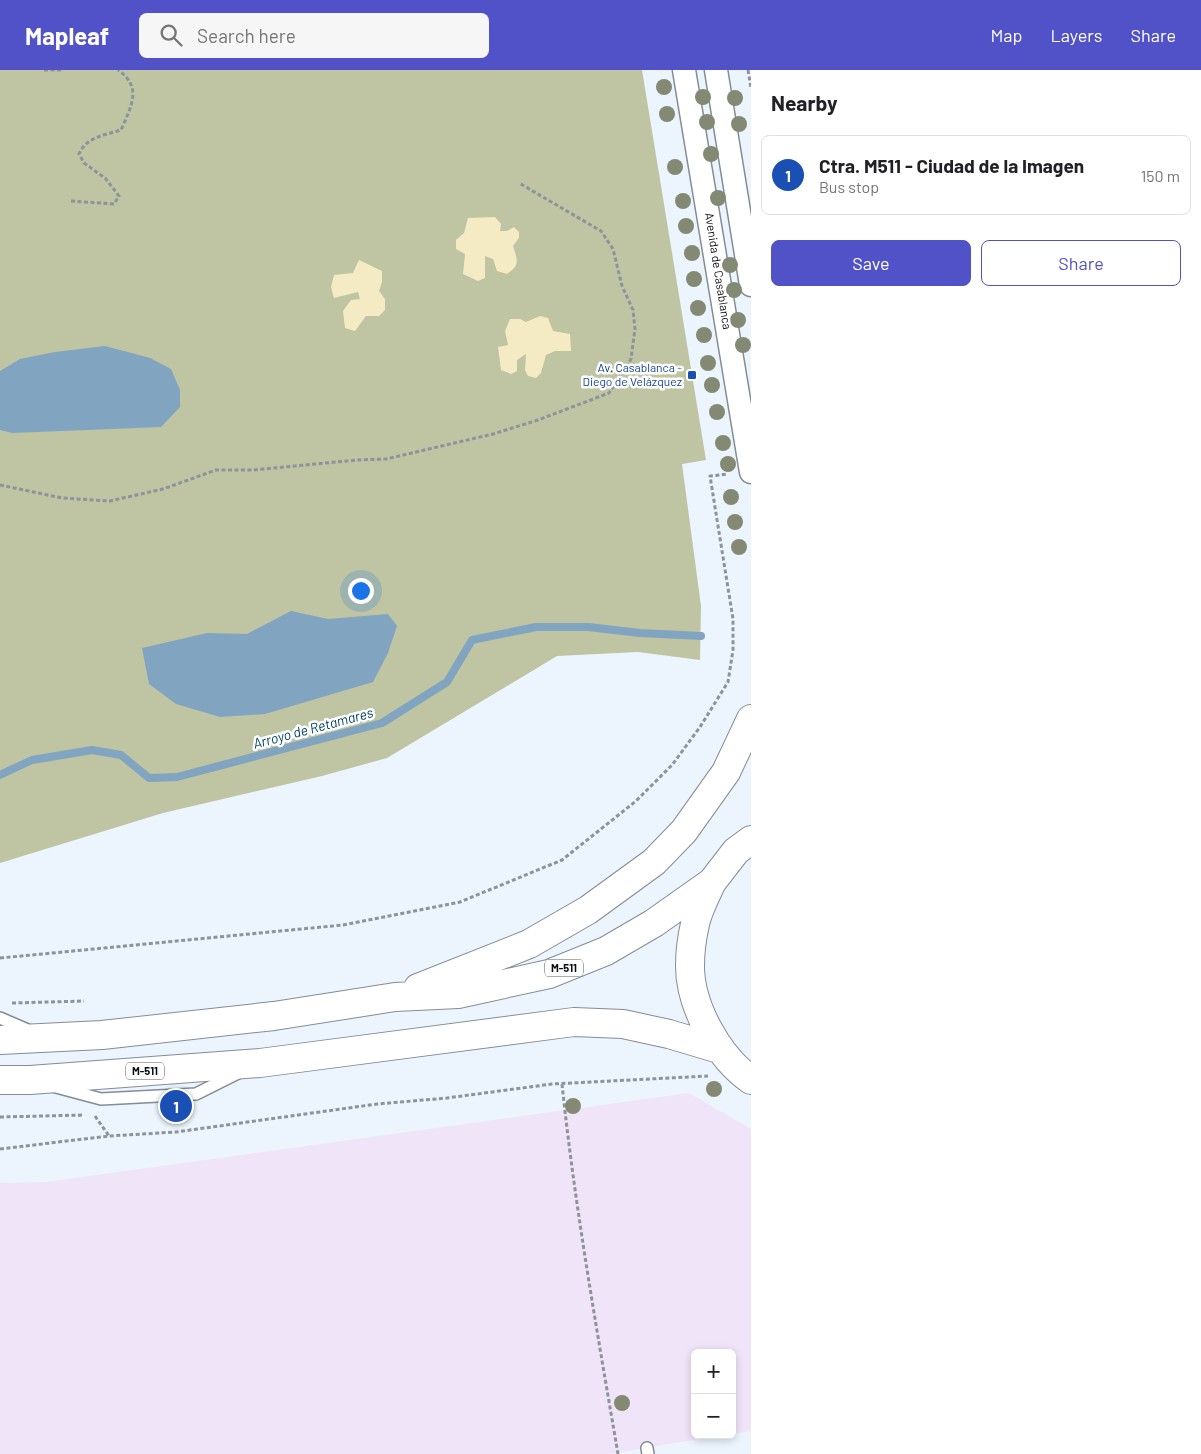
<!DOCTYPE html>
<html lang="en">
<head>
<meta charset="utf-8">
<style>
  :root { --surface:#fff; --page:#f6f6f6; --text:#202124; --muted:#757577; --line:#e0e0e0; --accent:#5152c8 }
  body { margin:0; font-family:Barlow,sans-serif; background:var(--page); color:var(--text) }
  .controls { position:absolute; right:15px; bottom:15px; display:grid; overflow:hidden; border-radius:8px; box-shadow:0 2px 8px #0003 }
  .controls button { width:45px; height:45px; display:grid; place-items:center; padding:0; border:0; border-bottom:1px solid var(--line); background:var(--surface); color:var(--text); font:25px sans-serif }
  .you { position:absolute; left:360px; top:520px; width:18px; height:18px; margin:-12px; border:4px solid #fff; border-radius:50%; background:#1a73e8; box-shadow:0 0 0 8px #1a73e833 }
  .badge { display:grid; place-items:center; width:32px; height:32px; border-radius:50%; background:var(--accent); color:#fff; font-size:16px; font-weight:700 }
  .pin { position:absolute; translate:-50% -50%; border:2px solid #fff; box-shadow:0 1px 5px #0006 }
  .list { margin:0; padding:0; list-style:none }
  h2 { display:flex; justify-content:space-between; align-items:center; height:65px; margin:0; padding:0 20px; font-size:21px }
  h2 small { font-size:16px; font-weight:400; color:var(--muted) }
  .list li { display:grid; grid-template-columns:32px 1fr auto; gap:15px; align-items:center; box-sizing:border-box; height:80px; margin:0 10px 10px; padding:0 10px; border:1px solid var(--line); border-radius:8px }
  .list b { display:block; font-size:19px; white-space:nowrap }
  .list p { margin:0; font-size:16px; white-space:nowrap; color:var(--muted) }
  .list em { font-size:16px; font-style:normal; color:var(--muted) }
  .actions { display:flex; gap:10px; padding:15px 20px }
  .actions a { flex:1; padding:11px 0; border:1px solid var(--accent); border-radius:8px; text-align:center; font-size:18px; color:var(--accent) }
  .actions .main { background:var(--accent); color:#fff }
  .icon { flex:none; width:28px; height:28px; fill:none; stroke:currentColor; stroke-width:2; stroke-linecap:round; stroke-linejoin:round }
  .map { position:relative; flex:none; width:751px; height:1384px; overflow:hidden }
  header { display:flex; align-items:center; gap:30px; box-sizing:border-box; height:70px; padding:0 25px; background:var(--accent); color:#fff }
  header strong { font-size:24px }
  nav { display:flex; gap:28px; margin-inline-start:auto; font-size:18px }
  .search { width:350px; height:45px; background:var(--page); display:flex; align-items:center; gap:12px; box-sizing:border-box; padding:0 18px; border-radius:8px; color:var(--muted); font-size:19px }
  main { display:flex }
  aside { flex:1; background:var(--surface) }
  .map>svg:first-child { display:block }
  .commercial { fill:#f0e4f9 }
  .green { fill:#bfc4a3 }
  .sand { fill:#f4eac4 }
  .water { fill:#81a4c0 }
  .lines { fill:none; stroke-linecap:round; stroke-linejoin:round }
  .stream { stroke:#81a4c0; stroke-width:8 }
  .lane-casing { stroke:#848c94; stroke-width:14 }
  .street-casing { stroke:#848c94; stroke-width:25 }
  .highway-casing { stroke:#848c94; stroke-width:30 }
  .path { stroke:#8d939a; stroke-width:3; stroke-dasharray:4 2.5; stroke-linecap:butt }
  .lane { stroke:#fff; stroke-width:11 }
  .street { stroke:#fff; stroke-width:22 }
  .highway { stroke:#fff; stroke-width:28 }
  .tree { fill:#838972 }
  .transit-dot { fill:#1a4fb4; stroke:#fff; stroke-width:2 }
  .labels { text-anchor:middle; stroke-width:5; stroke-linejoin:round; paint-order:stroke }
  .shield { fill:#fff; stroke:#545658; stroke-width:1 }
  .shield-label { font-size:11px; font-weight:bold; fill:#0b0e11 }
  .street-label { font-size:12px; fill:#0b0e11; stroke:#fff }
  .transit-label { font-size:12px; fill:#164399; stroke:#fff; text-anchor:end }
  .water-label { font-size:14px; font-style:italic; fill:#014267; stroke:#fff }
</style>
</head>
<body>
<header>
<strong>Mapleaf</strong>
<div class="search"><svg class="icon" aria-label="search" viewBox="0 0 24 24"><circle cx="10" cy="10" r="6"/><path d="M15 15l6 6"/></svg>Search here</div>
<nav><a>Map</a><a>Layers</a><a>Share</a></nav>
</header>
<main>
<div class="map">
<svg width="751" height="1384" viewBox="0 0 751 1384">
  <rect width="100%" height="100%" fill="#ecf4fe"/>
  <path class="commercial" d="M 689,1023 L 751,1059 L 751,1361 L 732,1364 L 732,1283 L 695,1283 L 695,1365 L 722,1365 L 610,1384 L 0,1384 L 0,1113 L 46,1112 Z"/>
  <path class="green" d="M 0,0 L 642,0 L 706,390 L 682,394 L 701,536 L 700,590 L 638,582 L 557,586 L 387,688 L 322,706 L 163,743 L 0,793 Z"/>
  <path class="sand" d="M 495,147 L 501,154 L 500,161 L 507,161 L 514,157 L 519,162 L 519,168 L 513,176 C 518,191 520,195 507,204 L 497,201 L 493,189 L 485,186 L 485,208 L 478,211 L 463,204 L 465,184 L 456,179 L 456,170 L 464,163 L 468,148 Z
    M 359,190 L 382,201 L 382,212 L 379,221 L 385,229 L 385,240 L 379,246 L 366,246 L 355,261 L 345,258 L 343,241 L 351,230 L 360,229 L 358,222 L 334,228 L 331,217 L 334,205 L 353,203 Z
    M 540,246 L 548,248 L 553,261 L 570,264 L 571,281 L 555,281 L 546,285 L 541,303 L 536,308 L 528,306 L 525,300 L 526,284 L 517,290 L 517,301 L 511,304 L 501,300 L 498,277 L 508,275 L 505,261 L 510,249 L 520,249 L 526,252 Z"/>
  <path class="water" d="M 105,276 L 150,288 L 171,299 L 180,320 L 180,337 L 161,357 L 12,363 L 0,360 L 0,301 L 20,289 L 55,282 Z
    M 291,541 L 328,549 L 388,544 L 397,556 L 388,583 L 373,612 L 265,644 L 220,647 L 176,634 L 149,614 L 142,578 L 207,563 L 247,564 Z"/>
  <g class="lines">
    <path class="stream" d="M 0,705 L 32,690 L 92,680 L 121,685 L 149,708 L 177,707 L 382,653 L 447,612 L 472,570 L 536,557 L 588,557 L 640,563 L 701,566"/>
    <defs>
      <path id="lane" d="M 0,948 L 30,961
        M 56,1017 L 101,1029 L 196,1024 L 238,1003
        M 647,1378 L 648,1384"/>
      <path id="street" d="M 684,0 L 751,402
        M 716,0 L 751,215"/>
      <path id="highway" d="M 712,812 C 706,825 698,840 695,854 C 692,867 690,883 690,896 C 690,936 718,987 751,1010
        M 418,918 L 529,874 L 588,840 L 654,792 L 684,761 L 726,702 L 751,649
        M 0,970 L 102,965 L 274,946 L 395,927 L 458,924 L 549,904 L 606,881 L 654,853 L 712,812 L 736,781 L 751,770
        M 0,1010 L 30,1010 L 260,993 L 574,952 L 623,954 L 669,964 L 719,979"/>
    </defs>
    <use href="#lane" class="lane-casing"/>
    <use href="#street" class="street-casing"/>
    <use href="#highway" class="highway-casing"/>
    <path class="path" d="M 44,0 L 62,0
      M 748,0 L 751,18
      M 71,131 L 114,134 L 119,126 L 105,108 L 84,93 L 79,84 C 86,67 105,65 121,60 C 131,37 143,17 118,0
      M 0,415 L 62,428 L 110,431 L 163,419 L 216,400 L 253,400 L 357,390 L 386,389 L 493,364 L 538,350 L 609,323 L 631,289 L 635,259 L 633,240 L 622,216 L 613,179 L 601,161 L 519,113
      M 0,888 L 343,855 L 460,832 L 562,790 L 636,731 L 672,695 L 700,657 L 728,612 L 733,580 L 733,549 L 710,406 L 728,404
      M 12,933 L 84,931
      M 562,1014 C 575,1138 597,1261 618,1384
      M 95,1046 L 109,1066
      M 0,1047 L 84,1045
      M 0,1079 L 109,1066 L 176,1062 L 377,1034 L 447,1028 L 552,1014 L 708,1006"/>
    <use href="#lane" class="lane"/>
    <use href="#street" class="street"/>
    <use href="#highway" class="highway"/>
  </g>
  <g class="tree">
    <circle cx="664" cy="17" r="8"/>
    <circle cx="703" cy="27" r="8"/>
    <circle cx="735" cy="28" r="8"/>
    <circle cx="667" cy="44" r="8"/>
    <circle cx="707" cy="52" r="8"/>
    <circle cx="739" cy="54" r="8"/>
    <circle cx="711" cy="84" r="8"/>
    <circle cx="675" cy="97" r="8"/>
    <circle cx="718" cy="128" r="8"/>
    <circle cx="683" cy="131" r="8"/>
    <circle cx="686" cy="156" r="8"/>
    <circle cx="692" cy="183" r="8"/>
    <circle cx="730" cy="195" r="8"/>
    <circle cx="694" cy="209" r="8"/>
    <circle cx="734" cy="220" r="8"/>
    <circle cx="698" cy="238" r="8"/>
    <circle cx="738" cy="250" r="8"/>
    <circle cx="704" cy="265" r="8"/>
    <circle cx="743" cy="275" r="8"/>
    <circle cx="708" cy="293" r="8"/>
    <circle cx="712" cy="315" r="8"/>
    <circle cx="717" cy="342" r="8"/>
    <circle cx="723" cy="373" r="8"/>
    <circle cx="728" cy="394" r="8"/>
    <circle cx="731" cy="427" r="8"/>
    <circle cx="735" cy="452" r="8"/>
    <circle cx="739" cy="477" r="8"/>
    <circle cx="714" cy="1019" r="8"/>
    <circle cx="573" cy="1036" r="8"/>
    <circle cx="622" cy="1333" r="8"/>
  </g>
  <rect class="transit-dot" x="687" y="300" width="10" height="10" rx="2.5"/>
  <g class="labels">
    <g class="shield">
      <rect x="545" y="889.5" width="38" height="17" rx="4"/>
      <rect x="126" y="992.5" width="38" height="17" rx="4"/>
    </g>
    <g class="shield-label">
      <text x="564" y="902">M-511</text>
      <text x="145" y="1005">M-511</text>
    </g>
    <g class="street-label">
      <text transform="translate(718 201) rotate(81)" y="4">Avenida de Casablanca</text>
    </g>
    <g class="transit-label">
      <text x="682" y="302">Av. Casablanca -<tspan x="682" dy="14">Diego de Velázquez</tspan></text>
    </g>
    <g class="water-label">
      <text transform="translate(313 658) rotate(-15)" y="5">Arroyo de Retamares</text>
    </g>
  </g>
</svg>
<div class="controls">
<button>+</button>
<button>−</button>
</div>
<div class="you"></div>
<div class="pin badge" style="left:176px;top:1036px;background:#1a4fb4">1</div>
</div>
<aside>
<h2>Nearby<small></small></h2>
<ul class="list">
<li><span class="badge" style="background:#1a4fb4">1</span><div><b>Ctra. M511 - Ciudad de la Imagen</b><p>Bus stop</p></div><em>150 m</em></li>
</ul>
<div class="actions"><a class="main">Save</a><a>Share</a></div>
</aside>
</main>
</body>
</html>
